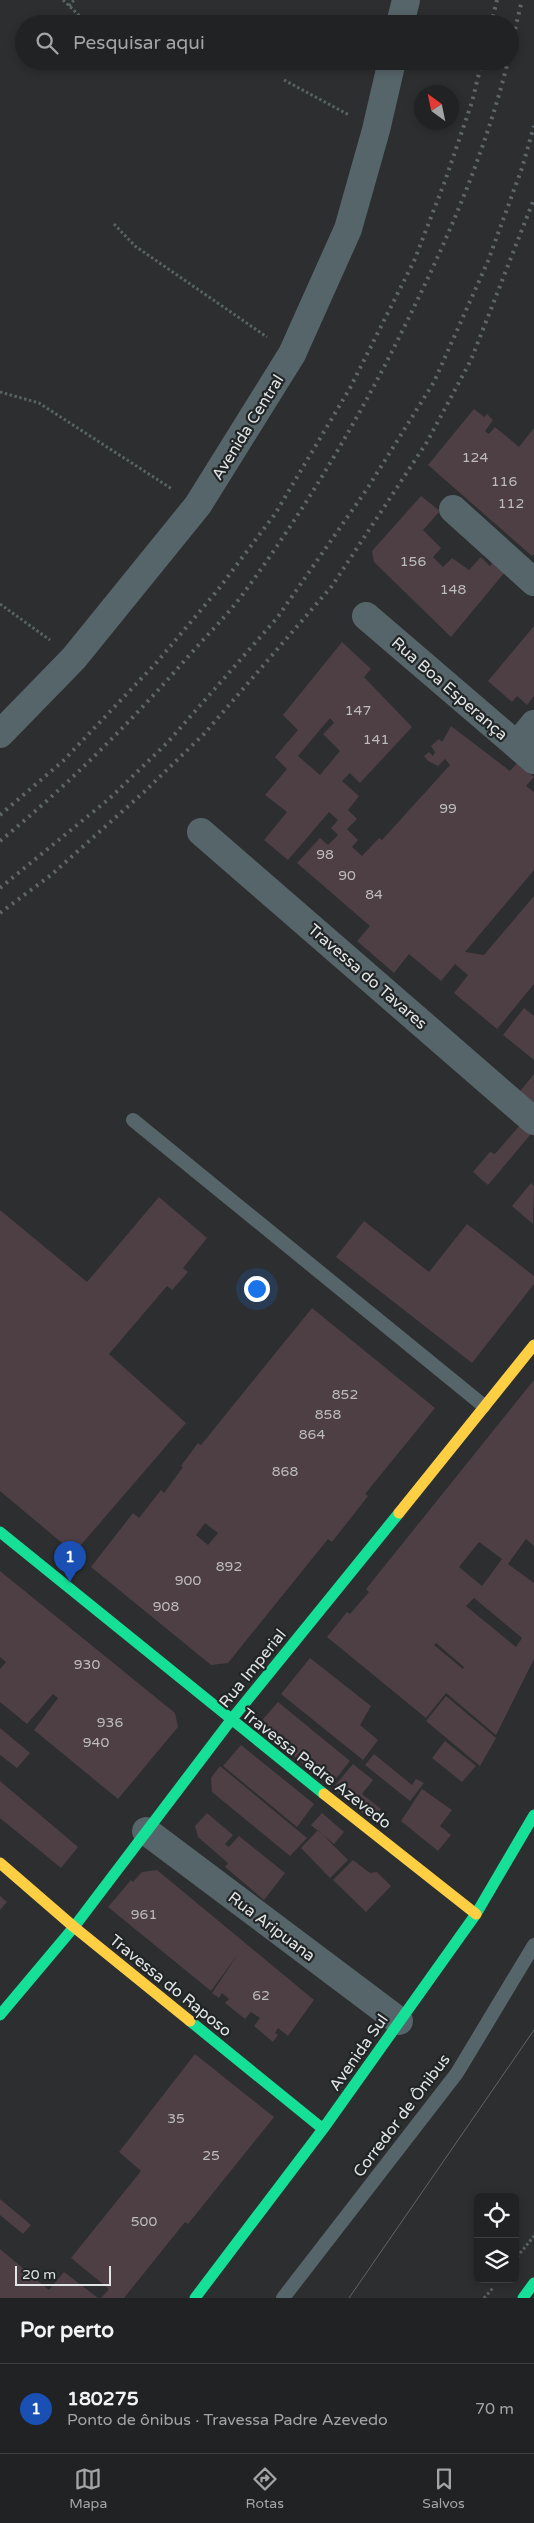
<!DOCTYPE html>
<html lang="pt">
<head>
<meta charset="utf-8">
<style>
  :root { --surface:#212223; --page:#2d2f30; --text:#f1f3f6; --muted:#a2a4a6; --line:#3e3f41; --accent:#a2a5a6 }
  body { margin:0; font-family:"Varela Round",sans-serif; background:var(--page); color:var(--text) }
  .controls { position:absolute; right:15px; bottom:15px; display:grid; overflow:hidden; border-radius:8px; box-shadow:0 2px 8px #0003 }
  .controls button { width:45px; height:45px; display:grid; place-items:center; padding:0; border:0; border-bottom:1px solid var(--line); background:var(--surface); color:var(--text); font:25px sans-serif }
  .compass { position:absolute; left:414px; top:85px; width:45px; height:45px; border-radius:50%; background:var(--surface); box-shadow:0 2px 8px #0003; rotate:327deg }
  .scale { position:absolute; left:15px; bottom:12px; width:96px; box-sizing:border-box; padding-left:5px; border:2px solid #e2e5e6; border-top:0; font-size:14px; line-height:18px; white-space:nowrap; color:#e2e5e6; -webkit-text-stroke:4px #212526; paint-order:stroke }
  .you { position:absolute; left:256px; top:1288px; width:18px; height:18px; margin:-12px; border:4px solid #fff; border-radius:50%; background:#1a73e8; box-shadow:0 0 0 8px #1a73e833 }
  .badge { display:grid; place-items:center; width:32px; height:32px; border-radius:50%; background:var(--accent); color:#fff; font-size:16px; font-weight:700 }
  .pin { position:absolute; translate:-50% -41px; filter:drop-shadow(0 1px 2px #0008) }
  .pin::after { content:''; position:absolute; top:26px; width:18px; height:15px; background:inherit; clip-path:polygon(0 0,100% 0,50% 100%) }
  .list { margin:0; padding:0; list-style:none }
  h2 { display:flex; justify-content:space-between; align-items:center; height:65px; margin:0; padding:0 20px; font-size:21px }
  h2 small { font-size:16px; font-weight:400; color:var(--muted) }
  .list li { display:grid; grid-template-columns:32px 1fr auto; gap:15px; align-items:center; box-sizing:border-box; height:90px; padding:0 20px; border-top:1px solid var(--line) }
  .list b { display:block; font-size:19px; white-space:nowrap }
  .list p { margin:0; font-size:16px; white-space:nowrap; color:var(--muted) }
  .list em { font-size:16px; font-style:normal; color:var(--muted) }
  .icon { flex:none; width:28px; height:28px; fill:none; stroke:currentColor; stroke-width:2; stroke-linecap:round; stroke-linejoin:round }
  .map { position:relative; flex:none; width:534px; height:2298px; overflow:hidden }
  .search { position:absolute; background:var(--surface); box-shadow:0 2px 8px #0003; left:15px; right:15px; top:15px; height:55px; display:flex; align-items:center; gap:12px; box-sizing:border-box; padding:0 18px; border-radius:28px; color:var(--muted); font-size:19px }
  .sheet { height:155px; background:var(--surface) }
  nav { display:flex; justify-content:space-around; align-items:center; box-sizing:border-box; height:70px; border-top:1px solid var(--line); background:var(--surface); font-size:14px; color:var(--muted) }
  nav a { display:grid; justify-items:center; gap:2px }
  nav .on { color:var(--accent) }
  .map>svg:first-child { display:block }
  .building { fill:#4e3f44; fill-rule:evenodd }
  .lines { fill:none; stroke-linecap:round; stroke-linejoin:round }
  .path { stroke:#596365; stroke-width:3; stroke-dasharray:2.5 2.5; stroke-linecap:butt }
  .lane { stroke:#56656a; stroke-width:14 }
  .street { stroke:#56656a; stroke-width:28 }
  .fast { stroke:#16e098; stroke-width:11 }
  .slow { stroke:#ffcf43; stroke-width:11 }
  .tram { stroke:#5e6669; stroke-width:1 }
  .rail { stroke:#5e6669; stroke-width:4; stroke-dasharray:2.5 5; stroke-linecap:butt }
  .labels { text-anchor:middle; stroke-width:4.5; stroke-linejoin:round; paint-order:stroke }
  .number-label { font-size:14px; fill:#bdbcbe }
  .street-label { font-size:16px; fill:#e2e5e6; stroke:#212526 }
</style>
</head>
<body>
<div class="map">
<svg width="534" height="2298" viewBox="0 0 534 2298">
  <rect width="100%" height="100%" fill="#2c2e2f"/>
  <path class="building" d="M 474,409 L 484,417 L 487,414 L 493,420 L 485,431 L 489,434 L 495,427 L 519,447 L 534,428 L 534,554 L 532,556 L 428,465 Z
    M 421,496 L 440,511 L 423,530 L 441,548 L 433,557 L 443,567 L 452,558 L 469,570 L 481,557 L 490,566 L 494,561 L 505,572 L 451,637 L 374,562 L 372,551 Z
    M 534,626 L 534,696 L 527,705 L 517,696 L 512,702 L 488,681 Z
    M 342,642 L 371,669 L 364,677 L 412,727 L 360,783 L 350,773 L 342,781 L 359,796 L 348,810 L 357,819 L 347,829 L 358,840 L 352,847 L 362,856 L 379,838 L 382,840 L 450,765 L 445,759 L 438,766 L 428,761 L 424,756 L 429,752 L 433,756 L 435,752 L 431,746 L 439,739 L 442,742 L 451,726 L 510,771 L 517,763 L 534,777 L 526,786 L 534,792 L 534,870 L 465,952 L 484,955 L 534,896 L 534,984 L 497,1029 L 454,993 L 468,975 L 455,964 L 441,981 L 409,954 L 394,973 L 357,941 L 370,926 L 297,863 L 320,838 L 328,845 L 338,835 L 331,828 L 338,820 L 329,812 L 288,860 L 264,840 L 287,812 L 265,795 L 287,769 L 275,757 L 298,730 L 283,715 ZM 330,718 L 334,723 L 323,734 L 340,751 L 320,775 L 298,756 Z
    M 524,1008 L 534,1016 L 534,1060 L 503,1035 Z
    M 534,1074 L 534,1108 L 517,1095 Z
    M 520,1125 L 531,1134 L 488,1185 L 473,1172 L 490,1152 L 495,1154 Z
    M 531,1183 L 534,1186 L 533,1224 L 512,1206 Z
    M 159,1197 L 207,1238 L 183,1268 L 188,1272 L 172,1290 L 167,1286 L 109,1354 L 186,1423 L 74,1553 L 0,1491 L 0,1210 L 87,1282 Z
    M 364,1221 L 429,1272 L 467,1224 L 534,1276 L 534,1284 L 472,1363 L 336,1257 Z
    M 312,1308 L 435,1408 L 365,1494 L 368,1496 L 332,1542 L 328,1539 L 228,1663 L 211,1665 L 91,1567 L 133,1513 L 139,1518 L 161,1490 L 164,1493 L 183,1467 L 181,1466 L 198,1443 L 201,1445 ZM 205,1523 L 218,1533 L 208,1545 L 196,1535 Z
    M 534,1380 L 534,1546 L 526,1539 L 508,1564 L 534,1583 L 534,1659 L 496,1735 L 446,1693 L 426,1718 L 327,1637 L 347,1612 L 350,1614 L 369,1592 L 366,1589 ZM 479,1542 L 502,1559 L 482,1586 L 459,1567 ZM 474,1598 L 522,1638 L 516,1647 L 466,1606 ZM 436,1643 L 464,1667 L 463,1669 L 434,1645 Z
    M 0,1571 L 175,1713 L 178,1727 L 118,1799 L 34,1730 L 58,1698 L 53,1694 L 27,1724 L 0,1702 L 0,1669 L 6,1662 L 0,1657 Z
    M 310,1658 L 371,1706 L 360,1725 L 378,1740 L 363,1760 L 281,1694 Z
    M 446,1696 L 496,1738 L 480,1766 L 426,1721 Z
    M 278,1702 L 350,1761 L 330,1786 L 257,1726 Z
    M 0,1728 L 30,1753 L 17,1768 L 0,1755 Z
    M 445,1741 L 476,1766 L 462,1782 L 432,1758 Z
    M 241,1745 L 314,1804 L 297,1827 L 223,1766 Z
    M 374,1754 L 412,1785 L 416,1779 L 424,1783 L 410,1801 L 365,1765 Z
    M 353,1764 L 373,1780 L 362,1794 L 381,1809 L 372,1821 L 333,1788 Z
    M 220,1766 L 307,1838 L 290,1856 L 212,1792 L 211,1778 Z
    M 0,1781 L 78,1847 L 61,1868 L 0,1818 Z
    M 422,1789 L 452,1810 L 440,1826 L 451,1835 L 438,1851 L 401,1821 Z
    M 207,1813 L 233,1835 L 225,1844 L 229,1847 L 239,1836 L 285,1873 L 264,1900 L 225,1867 L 228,1863 L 198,1837 L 195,1826 Z
    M 322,1813 L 344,1832 L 334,1844 L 311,1825 Z
    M 318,1830 L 348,1860 L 330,1878 L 301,1848 Z
    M 353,1860 L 370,1873 L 377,1872 L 391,1886 L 366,1912 L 333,1880 Z
    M 157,1870 L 314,2000 L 288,2036 L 278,2028 L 275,2033 L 278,2035 L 273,2042 L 254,2026 L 260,2018 L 251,2012 L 245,2019 L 225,2003 L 229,1999 L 222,1993 L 219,1998 L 212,1993 L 238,1954 L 211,1991 L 108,1907 L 131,1880 L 133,1882 L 142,1872 Z
    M 0,1896 L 7,1902 L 0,1910 Z
    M 195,2054 L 274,2117 L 188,2224 L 185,2222 L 124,2298 L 101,2298 L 109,2289 L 71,2258 L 141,2171 L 119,2152 Z
    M 0,2199 L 31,2225 L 23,2234 L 0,2215 Z
    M 0,2249 L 49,2290 L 64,2272 L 98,2298 L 0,2298 Z"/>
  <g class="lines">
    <path class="path" d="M 63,0 L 88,24
      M 69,6 L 74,0
      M 284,80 L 349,115
      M 114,224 L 135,246 L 267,337
      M 0,392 L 39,403 L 172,489
      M 0,604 L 50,640
      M 517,2257 L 534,2236
      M 484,2298 L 493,2288"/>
    <path class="lane" d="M 133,1120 L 484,1406
      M 283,2298 L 457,2073 L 534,1945"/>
    <path class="street" d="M 400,24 L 406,0
      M 453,509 L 534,582
      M 366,616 L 534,760
      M 0,734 L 74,658 L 198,505 L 292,354 L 348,229 L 376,130 L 392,61
      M 517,745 L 534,724
      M 201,832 L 534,1121
      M 146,1831 L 399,2021"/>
    <path class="fast" d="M 0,1532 L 324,1794
      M 0,2015 L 74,1927 L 231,1720 L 399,1513
      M 190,2021 L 323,2129
      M 195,2298 L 323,2129 L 476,1914 L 534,1815
      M 523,2298 L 534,2283"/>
    <path class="slow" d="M 399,1513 L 534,1345
      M 324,1794 L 476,1914
      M 0,1863 L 74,1927 L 190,2021"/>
    <path class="tram" d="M 349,2298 L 534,2030"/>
    <path class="rail" d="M 491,24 L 497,0
      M 510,51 L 522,0
      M 0,815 L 63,761 L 157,662 L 217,591 L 275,514 L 350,388 L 414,261 L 445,181 L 472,102 L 482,61
      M 0,841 C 67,786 129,724 186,659 C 205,637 226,617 243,594 C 310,503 366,407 415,305 C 453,227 487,146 508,61
      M 0,888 L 110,798 L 168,742 L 277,618 L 367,489 L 434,382 L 488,261 L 522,168 L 534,126
      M 0,913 L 51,875 L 144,792 L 204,734 L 332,586 L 427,442 L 471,360 L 534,199"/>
  </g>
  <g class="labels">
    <g class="number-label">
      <text x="475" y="462">124</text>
      <text x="504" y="486">116</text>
      <text x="511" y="508">112</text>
      <text x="413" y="566">156</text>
      <text x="453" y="594">148</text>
      <text x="358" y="715">147</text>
      <text x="376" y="744">141</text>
      <text x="448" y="813">99</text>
      <text x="325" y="859">98</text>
      <text x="347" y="880">90</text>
      <text x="374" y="899">84</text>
      <text x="345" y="1399">852</text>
      <text x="328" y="1419">858</text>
      <text x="312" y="1439">864</text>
      <text x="285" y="1476">868</text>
      <text x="229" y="1571">892</text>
      <text x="188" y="1585">900</text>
      <text x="166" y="1611">908</text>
      <text x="87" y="1669">930</text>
      <text x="110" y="1727">936</text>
      <text x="96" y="1747">940</text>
      <text x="144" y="1919">961</text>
      <text x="261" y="2000">62</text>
      <text x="176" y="2123">35</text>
      <text x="211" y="2160">25</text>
      <text x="144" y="2226">500</text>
    </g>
    <g class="street-label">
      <text transform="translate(247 427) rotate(-58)" y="6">Avenida Central</text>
      <text transform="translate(450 688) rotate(41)" y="6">Rua Boa Esperança</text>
      <text transform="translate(368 976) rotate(41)" y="6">Travessa do Tavares</text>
      <text transform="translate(252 1668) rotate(-51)" y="6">Rua Imperial</text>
      <text transform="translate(317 1768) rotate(38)" y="6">Travessa Padre Azevedo</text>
      <text transform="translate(272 1926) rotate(37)" y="6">Rua Aripuana</text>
      <text transform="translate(171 1985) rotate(39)" y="6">Travessa do Raposo</text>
      <text transform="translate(358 2052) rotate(-55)" y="6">Avenida Sul</text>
      <text transform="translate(401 2115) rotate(-53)" y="6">Corredor de Ônibus</text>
    </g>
  </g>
</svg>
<div class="controls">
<button><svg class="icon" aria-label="locate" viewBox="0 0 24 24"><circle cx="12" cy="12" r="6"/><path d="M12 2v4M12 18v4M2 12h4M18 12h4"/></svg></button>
<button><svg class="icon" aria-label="layers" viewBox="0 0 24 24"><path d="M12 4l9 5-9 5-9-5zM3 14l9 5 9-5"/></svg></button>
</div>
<svg class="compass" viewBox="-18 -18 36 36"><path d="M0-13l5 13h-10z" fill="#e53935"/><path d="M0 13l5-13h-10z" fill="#a2a4a6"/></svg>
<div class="scale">20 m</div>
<div class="you"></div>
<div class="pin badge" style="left:70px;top:1582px;background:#1a4fb4">1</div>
<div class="search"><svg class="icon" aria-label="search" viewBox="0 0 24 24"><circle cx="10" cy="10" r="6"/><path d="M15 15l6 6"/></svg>Pesquisar aqui</div>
</div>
<section class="sheet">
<h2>Por perto<small></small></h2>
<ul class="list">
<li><span class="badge" style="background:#1a4fb4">1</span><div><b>180275</b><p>Ponto de ônibus · Travessa Padre Azevedo</p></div><em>70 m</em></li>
</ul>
</section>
<nav>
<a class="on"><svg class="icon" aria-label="map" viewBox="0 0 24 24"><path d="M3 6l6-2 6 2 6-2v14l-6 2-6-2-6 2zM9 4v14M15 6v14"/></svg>Mapa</a>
<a><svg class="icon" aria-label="directions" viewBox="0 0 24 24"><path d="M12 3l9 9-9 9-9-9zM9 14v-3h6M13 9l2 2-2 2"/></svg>Rotas</a>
<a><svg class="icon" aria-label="saved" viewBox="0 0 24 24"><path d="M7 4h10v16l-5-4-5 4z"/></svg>Salvos</a>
</nav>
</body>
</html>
